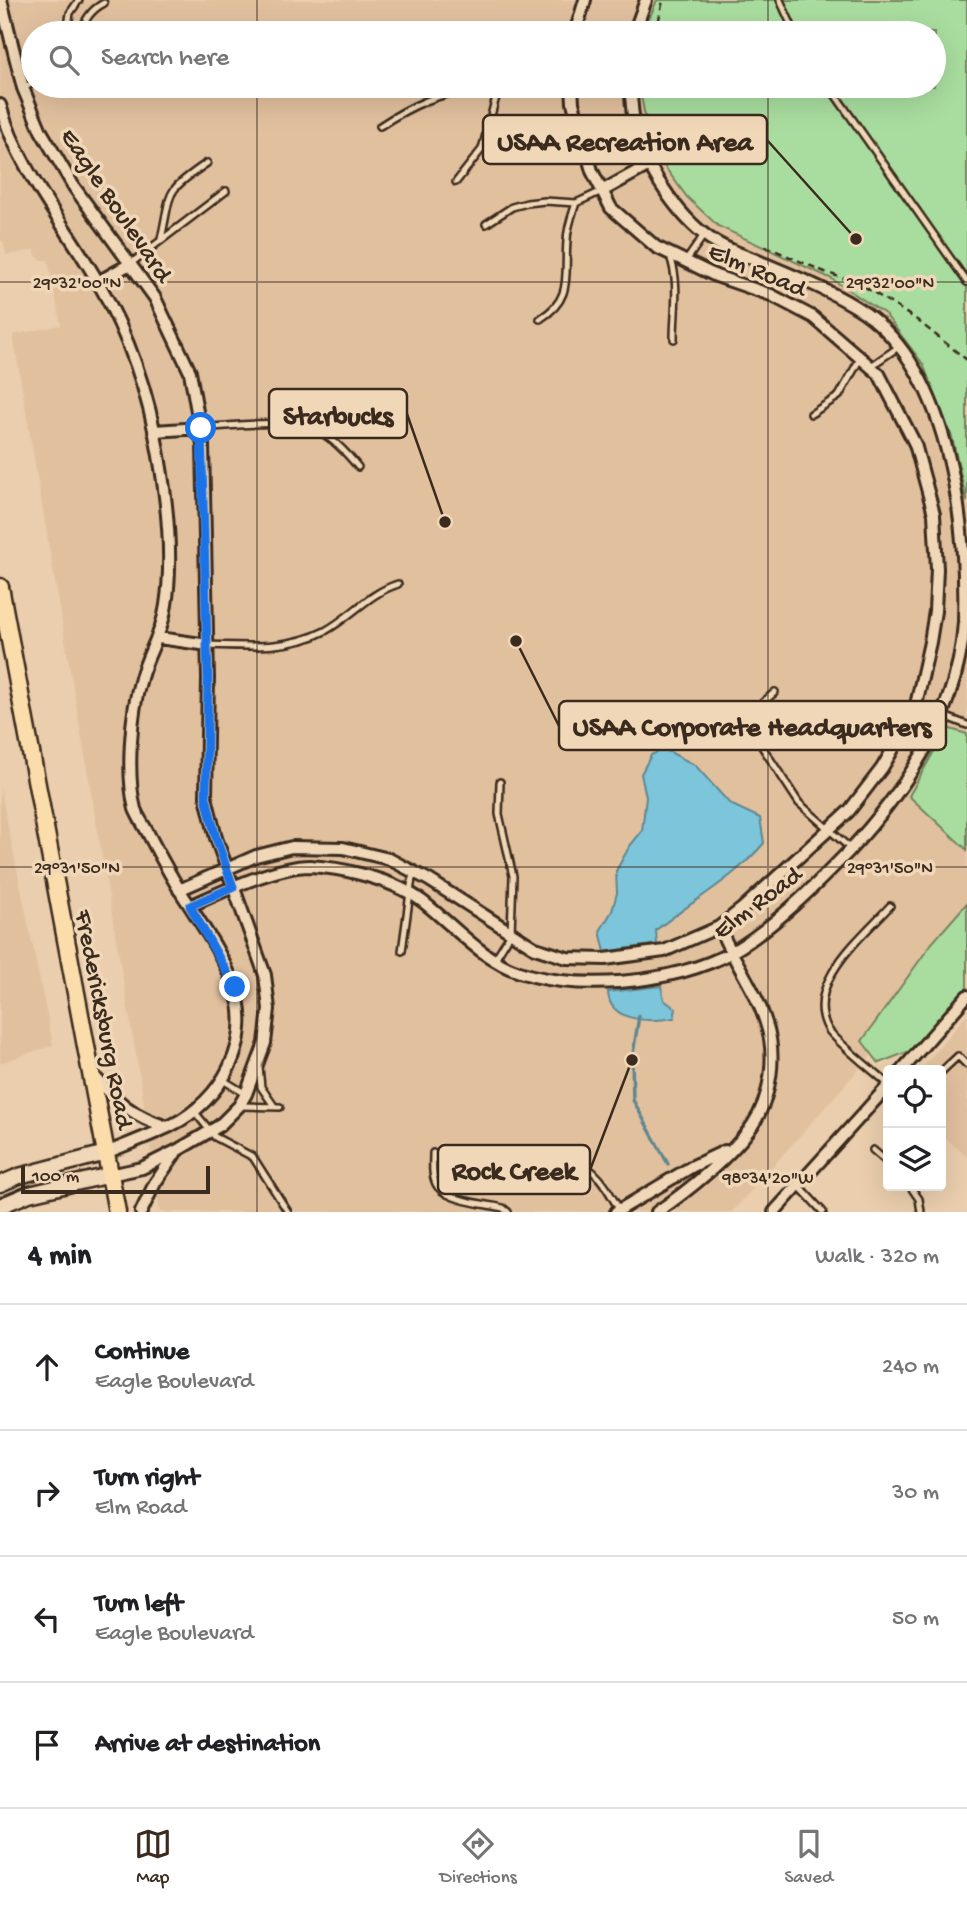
<!DOCTYPE html>
<html lang="en">
<head>
<meta charset="utf-8">
<style>
  :root { --surface:#fff; --page:#f2f2f2; --text:#202124; --muted:#757577; --line:#e0e0e0; --accent:#3b2a1e }
  body { margin:0; font-family:"Gochi Hand",sans-serif; background:var(--page); color:var(--text) }
  .controls { position:absolute; right:21px; bottom:21px; display:grid; overflow:hidden; border-radius:7px; box-shadow:0 7px 28px #0002 }
  .controls button { width:63px; height:63px; display:grid; place-items:center; padding:0; border:0; border-bottom:2px solid var(--line); background:var(--surface); color:var(--text); font:35px sans-serif }
  .scale { position:absolute; left:21px; bottom:18px; width:189px; box-sizing:border-box; padding-left:7px; border:4px solid #3b2a1e; border-top:0; font-size:19px; line-height:24px; white-space:nowrap; color:#3b2a1e; -webkit-text-stroke:5px #efd7b7; paint-order:stroke }
  .stop { position:absolute; width:21px; height:21px; margin:-16px; border:5px solid #1a73e8; border-radius:50%; background:#fff }
  .stop.end { background:#1a73e8; border-color:#fff; box-shadow:0 2px 7px #0008 }
  .list { margin:0; padding:0; list-style:none }
  h2 { display:flex; justify-content:space-between; align-items:center; height:91px; margin:0; padding:0 28px; font-size:30px }
  h2 small { font-size:23px; font-weight:400; color:var(--muted) }
  .list li { display:grid; grid-template-columns:46px 1fr auto; gap:21px; align-items:center; box-sizing:border-box; height:126px; padding:0 28px; border-top:2px solid var(--line) }
  .list b { display:block; font-size:26px; white-space:nowrap }
  .list p { margin:0; font-size:23px; white-space:nowrap; color:var(--muted) }
  .list em { font-size:23px; font-style:normal; color:var(--muted) }
  .icon { flex:none; width:38px; height:38px; fill:none; stroke:currentColor; stroke-width:2; stroke-linecap:round; stroke-linejoin:round }
  .map { position:relative; flex:none; width:967px; height:1212px; overflow:hidden }
  .search { position:absolute; background:var(--surface); box-shadow:0 7px 28px #0002; left:21px; right:21px; top:21px; height:77px; display:flex; align-items:center; gap:18px; box-sizing:border-box; padding:0 24px; border-radius:38px; color:var(--muted); font-size:26px }
  .sheet { height:595px; background:var(--surface) }
  nav { display:flex; justify-content:space-around; align-items:center; box-sizing:border-box; height:98px; border-top:2px solid var(--line); background:var(--surface); font-size:19px; color:var(--muted) }
  nav a { display:grid; justify-items:center; gap:4px }
  nav .on { color:var(--accent) }
  .map>svg:first-child { display:block }
  .built { fill:#e1c09e; fill-rule:evenodd }
  .green { fill:#a9dd9f; stroke:#72845e; stroke-width:2 }
  .water { fill:#7bc5db; stroke:#61878f; stroke-width:2 }
  .lines { fill:none; stroke-linecap:round; stroke-linejoin:round }
  .stream { stroke:#61878f; stroke-width:3.5 }
  .lane-casing { stroke:#3b2a1e; stroke-width:10 }
  .street-casing { stroke:#3b2a1e; stroke-width:16 }
  .secondary-casing { stroke:#3b2a1e; stroke-width:19 }
  .primary-casing { stroke:#3b2a1e; stroke-width:21 }
  .path { stroke:#3b2a1e; stroke-width:2.5; stroke-dasharray:7 5; stroke-linecap:butt }
  .lane { stroke:#efd7b7; stroke-width:5 }
  .street { stroke:#efd7b7; stroke-width:10 }
  .secondary { stroke:#efd7b7; stroke-width:14 }
  .primary { stroke:#fbddab; stroke-width:16 }
  .route { stroke:#1a73e8; stroke-width:9 }
  .ticks { fill:none; stroke:#3b2a1e; stroke-width:2; stroke-opacity:0.45 }
  .labels { text-anchor:middle; stroke-width:7; stroke-linejoin:round; paint-order:stroke }
  .street-label { font-size:26px; fill:#3b2a1e; stroke:#efd7b7 }
  .ticks-label { font-size:18px; text-anchor:middle; fill:#3b2a1e; stroke:#efd7b7; stroke-width:7; stroke-linejoin:round; paint-order:stroke }
  .leader { fill:none; stroke:#3b2a1e; stroke-width:2.5 }
  .callout-dot { fill:#3b2a1e; stroke:#efd7b7; stroke-width:2.5 }
  .callout { fill:#efd7b7; stroke:#3b2a1e; stroke-width:2.5 }
  .callout-label { font-size:28px; text-anchor:middle; font-weight:bold; fill:#3b2a1e }
</style>
</head>
<body>
<div class="map">
<svg width="967" height="1212" viewBox="0 0 967 1212">
  <rect width="100%" height="100%" fill="#eacead"/>
  <filter id="ink" filterUnits="userSpaceOnUse"><feTurbulence type="fractalNoise" baseFrequency=".0143" numOctaves="2"/><feDisplacementMap in="SourceGraphic" scale="14" xChannelSelector="R" yChannelSelector="G"/><feConvolveMatrix kernelMatrix="1 2 1 2 8 2 1 2 1" color-interpolation-filters="sRGB"/></filter>
  <g filter="url(#ink)">
    <path class="built" d="M 0,0 L 967,0 L 967,947 L 732,1212 L 160,1212 L 141,1084 L 13,335 L 61,325 L 48,260 L 42,260 L 36,256 L 35,250 L 6,255 L 3,241 L 0,241 ZM 33,33 L 934,33 L 934,86 L 33,86 Z
      M 0,787 L 53,1045 L 0,1063 Z
      M 967,1014 L 967,1157 L 941,1134 L 941,1070 L 921,1070 Z"/>
    <path class="green" d="M 657,0 L 967,0 L 967,502 L 952,437 L 923,364 L 885,314 L 830,278 L 718,226 L 687,197 L 662,163 L 647,126 L 639,86 L 934,86 L 934,33 L 643,33 Z
      M 947,728 L 967,734 L 967,850 L 909,796 Z
      M 967,903 L 967,988 L 910,1051 L 879,1063 L 862,1041 L 932,943 Z"/>
    <path class="water" d="M 664,749 L 695,765 L 730,804 L 760,818 L 764,843 C 735,878 692,901 656,930 L 657,944 L 605,952 L 600,931 L 612,911 L 617,893 L 616,871 L 629,847 L 642,831 L 646,797 L 641,774 L 651,755 Z
      M 661,986 L 664,1000 L 676,1009 L 674,1018 C 652,1022 609,1023 608,992 Z"/>
    <g class="lines">
      <path class="stream" d="M 639,1016 L 632,1060 L 633,1100 L 668,1164"/>
      <defs>
        <path id="lane" d="M 780,0 L 795,33
          M 67,33 L 70,13 L 79,0
          M 81,33 C 85,19 91,10 104,3
          M 829,86 L 967,282
          M 23,88 L 33,83
          M 380,126 C 415,103 437,95 477,86
          M 456,182 L 482,149 L 499,86
          M 486,224 L 512,207 L 527,203 L 545,201 L 576,203 L 602,191
          M 161,239 C 172,190 163,193 207,163
          M 670,256 C 680,284 674,310 674,339
          M 686,261 L 704,235
          M 130,264 L 226,191
          M 540,319 C 574,298 564,275 567,241 C 567,228 572,215 576,203
          M 871,366 L 900,346
          M 811,414 L 839,396 L 861,357
          M 201,428 C 229,426 293,418 317,430 C 334,439 346,452 358,467
          M 208,645 C 248,646 288,650 325,631 C 351,617 369,593 398,584
          M 775,692 L 744,719 L 799,803 L 851,849
          M 916,705 L 967,725
          M 402,951 L 413,871
          M 495,959 L 511,933 L 513,876 L 499,814 L 500,782
          M 259,1067 L 261,1087 L 274,1106
          M 941,1072 L 958,1056 L 967,1065
          M 223,1080 L 246,1094
          M 888,1084 C 875,1072 835,1041 828,1029 C 803,984 863,936 890,906
          M 241,1106 L 280,1107
          M 194,1111 L 215,1137 L 253,1157 L 288,1212
          M 873,1150 L 888,1163
          M 433,1153 C 433,1163 431,1178 438,1187 C 449,1201 486,1204 503,1208 L 508,1212
          M 557,1158 C 596,1165 601,1178 620,1211
          M 798,1185 L 823,1212
          M 910,1186 L 919,1199 L 921,1212"/>
        <path id="street" d="M 1,0 L 23,88 L 41,131 L 74,187 L 155,298 L 190,372 L 203,445 L 208,678 L 206,797 L 216,838 L 265,975 L 269,1009 L 265,1043 L 246,1094 L 239,1106 L 219,1126 L 178,1150 L 142,1168 L 110,1175
          M 575,33 L 585,0
          M 634,33 L 646,0
          M 0,105 C 19,171 65,224 98,282 C 129,336 149,395 159,456 C 167,502 173,559 166,605 C 162,634 148,652 141,678 C 131,712 126,774 135,809 C 138,817 145,827 149,835 C 160,856 171,877 184,897 C 202,925 223,955 234,986 C 255,1041 221,1101 172,1125 C 150,1136 127,1144 106,1153
          M 602,191 L 649,165
          M 98,282 L 130,264
          M 154,431 L 201,428
          M 159,638 L 208,645
          M 179,890 L 256,856 L 292,847 L 343,848 L 389,859 L 429,880 L 535,948 L 567,958 L 605,959 L 664,951 L 719,927 L 743,908 L 849,811 L 882,768 L 903,732 L 916,705 L 930,642 L 935,611 L 937,569 L 934,514 L 915,444 L 896,407 L 879,374 L 813,317 L 771,295 L 716,276 L 656,247 L 611,208 L 592,171 L 573,103 L 572,86
          M 190,906 C 221,892 276,866 310,866 C 326,867 345,870 360,874 C 383,880 403,887 422,901 C 448,921 479,955 509,968 C 569,994 676,984 732,952 C 773,928 815,886 848,852 C 907,789 959,711 964,622 C 967,522 950,364 856,307 C 825,288 789,274 756,260 C 743,255 729,250 717,243 C 682,223 650,174 637,136 C 632,120 632,102 630,86
          M 902,1070 L 967,996
          M 91,1073 C 118,1101 129,1115 167,1127
          M 141,1212 L 155,1183 L 175,1154
          M 616,1212 L 693,1166 L 725,1151
          M 657,1212 C 688,1191 730,1157 752,1126 C 771,1098 777,1055 766,1023 C 756,990 733,960 719,927
          M 774,1212 L 888,1086"/>
        <path id="secondary" d="M 0,1184 L 19,1176 L 106,1153
          M 0,1206 L 29,1194 L 110,1175"/>
        <path id="primary" d="M 0,587 L 117,1212"/>
      </defs>
      <use href="#lane" class="lane-casing"/>
      <use href="#street" class="street-casing"/>
      <use href="#secondary" class="secondary-casing"/>
      <use href="#primary" class="primary-casing"/>
      <path class="path" d="M 656,33 L 663,0
        M 765,246 L 825,272 L 862,285 L 917,320 L 967,360"/>
      <use href="#lane" class="lane"/>
      <use href="#street" class="street"/>
      <use href="#secondary" class="secondary"/>
      <use href="#primary" class="primary"/>
    </g>
  </g>
  <g class="lines" filter="url(#ink)">
    <path class="route" d="M 201,428 L 208,678 L 206,797 L 216,838 L 233,887 L 190,906 L 235,987"/>
  </g>
  <path class="ticks" d="M 257,0 L 257,33M 768,0 L 768,33M 257,86 L 257,1212M 768,86 L 768,1212M 0,282 L 967,282M 0,867 L 967,867"/>
  <g class="labels">
    <g class="street-label">
      <text transform="translate(118 204) rotate(56)" y="9">Eagle Boulevard</text>
      <text transform="translate(758 268) rotate(23)" y="9">Elm Road</text>
      <text transform="translate(756 901) rotate(-37)" y="9">Elm Road</text>
      <text transform="translate(106 1019) rotate(79)" y="9">Fredericksburg Road</text>
    </g>
  </g>
  <g class="ticks-label">
    <text x="77" y="288">29°32'00"N</text>
    <text x="890" y="288">29°32'00"N</text>
    <text x="77" y="873">29°31'50"N</text>
    <text x="890" y="873">29°31'50"N</text>
    <text x="768" y="1183">98°34'20"W</text>
  </g>
  <path class="leader" d="M856 239L767 140M445 522L407 414M516 641L559 726M632 1060L590 1170"/>
  <g class="callout-dot">
    <circle cx="856" cy="239" r="7"/>
    <circle cx="445" cy="522" r="7"/>
    <circle cx="516" cy="641" r="7"/>
    <circle cx="632" cy="1060" r="7"/>
  </g>
  <g class="callout">
    <rect x="483" y="115" width="284" height="49" rx="7"/>
    <rect x="269" y="389" width="138" height="49" rx="7"/>
    <rect x="559" y="701" width="387" height="49" rx="7"/>
    <rect x="438" y="1145" width="152" height="49" rx="7"/>
  </g>
  <g class="callout-label">
    <text x="625" y="150">USAA Recreation Area</text>
    <text x="338" y="424">Starbucks</text>
    <text x="752" y="735">USAA Corporate Headquarters</text>
    <text x="514" y="1179">Rock Creek</text>
  </g>
</svg>
<div class="controls">
<button><svg class="icon" aria-label="locate" viewBox="0 0 24 24"><circle cx="12" cy="12" r="6"/><path d="M12 2v4M12 18v4M2 12h4M18 12h4"/></svg></button>
<button><svg class="icon" aria-label="layers" viewBox="0 0 24 24"><path d="M12 4l9 5-9 5-9-5zM3 14l9 5 9-5"/></svg></button>
</div>
<div class="scale">100 m</div>
<div class="stop" style="left:201px;top:428px"></div>
<div class="stop end" style="left:235px;top:987px"></div>
<div class="search"><svg class="icon" aria-label="search" viewBox="0 0 24 24"><circle cx="10" cy="10" r="6"/><path d="M15 15l6 6"/></svg>Search here</div>
</div>
<section class="sheet">
<h2>4 min<small>Walk · 320 m</small></h2>
<ul class="list">
<li><svg class="icon" aria-label="ahead" viewBox="0 0 24 24"><path d="M12 20V5M6 11l6-6 6 6"/></svg><div><b>Continue</b><p>Eagle Boulevard</p></div><em>240 m</em></li>
<li><svg class="icon" aria-label="right" viewBox="0 0 24 24"><path d="M7 20v-9h11M14 6l5 5-5 5"/></svg><div><b>Turn right</b><p>Elm Road</p></div><em>30 m</em></li>
<li><svg class="icon" aria-label="left" viewBox="0 0 24 24"><path d="M17 20v-9H6M10 6l-5 5 5 5"/></svg><div><b>Turn left</b><p>Eagle Boulevard</p></div><em>50 m</em></li>
<li><svg class="icon" aria-label="arrive" viewBox="0 0 24 24"><path d="M6 21V4h12l-3 4 3 4H6"/></svg><div><b>Arrive at destination</b></div></li>
</ul>
</section>
<nav>
<a class="on"><svg class="icon" aria-label="map" viewBox="0 0 24 24"><path d="M3 6l6-2 6 2 6-2v14l-6 2-6-2-6 2zM9 4v14M15 6v14"/></svg>Map</a>
<a><svg class="icon" aria-label="directions" viewBox="0 0 24 24"><path d="M12 3l9 9-9 9-9-9zM9 14v-3h6M13 9l2 2-2 2"/></svg>Directions</a>
<a><svg class="icon" aria-label="saved" viewBox="0 0 24 24"><path d="M7 4h10v16l-5-4-5 4z"/></svg>Saved</a>
</nav>
</body>
</html>
